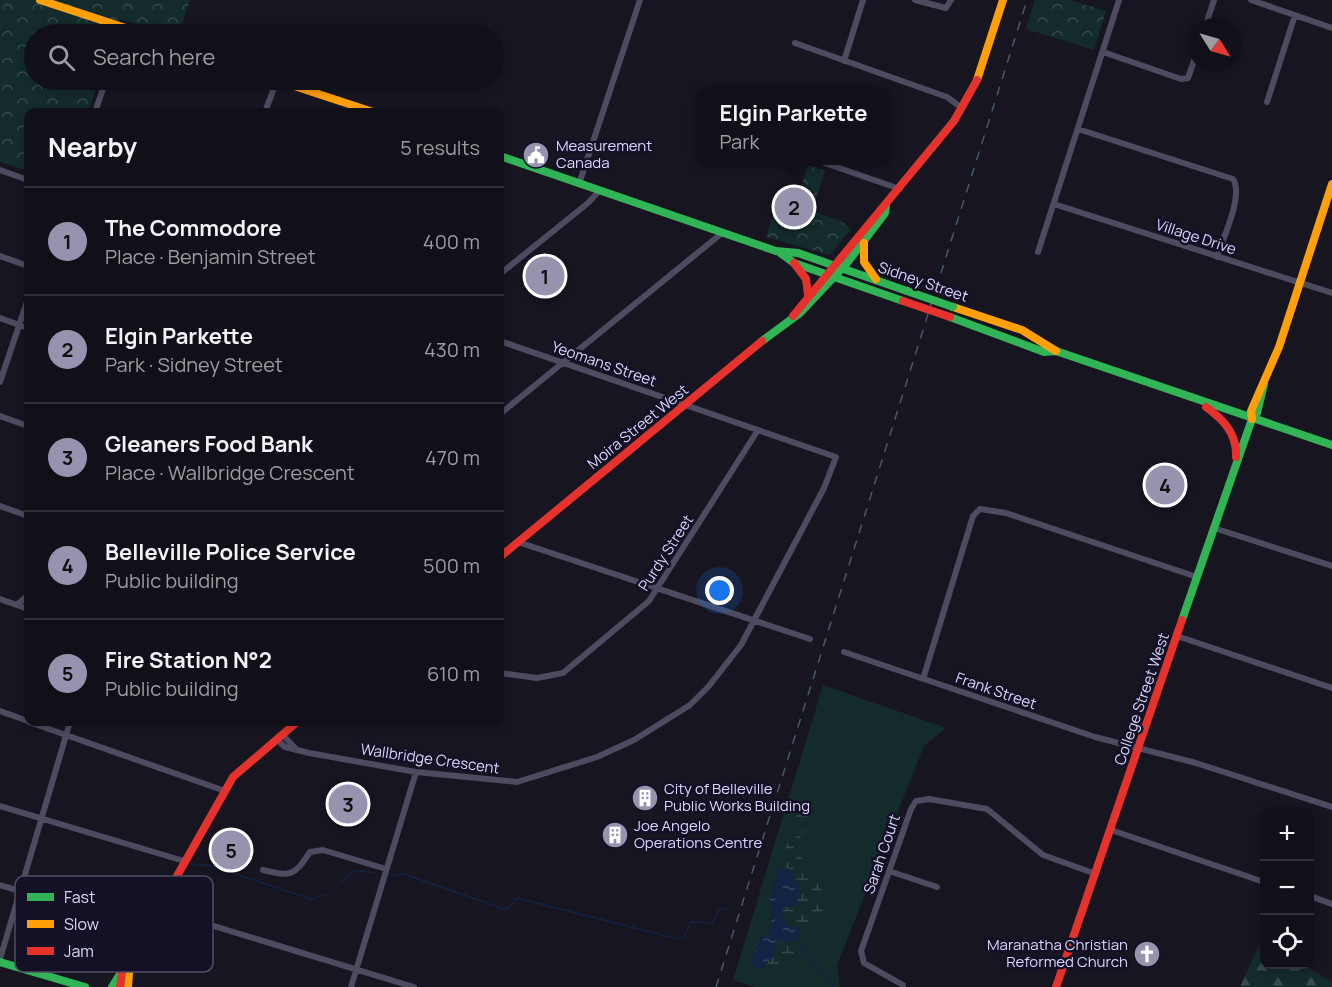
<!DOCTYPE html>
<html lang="en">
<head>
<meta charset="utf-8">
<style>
  :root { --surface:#111018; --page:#1a1921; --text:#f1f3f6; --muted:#9c9da2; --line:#303037; --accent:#9693af }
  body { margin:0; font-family:Manrope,sans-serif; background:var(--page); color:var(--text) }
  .controls { position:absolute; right:18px; bottom:18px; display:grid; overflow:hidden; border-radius:12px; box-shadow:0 3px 9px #0003 }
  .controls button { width:54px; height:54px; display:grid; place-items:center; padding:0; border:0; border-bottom:2px solid var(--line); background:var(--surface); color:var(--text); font:30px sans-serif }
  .compass { position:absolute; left:1188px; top:18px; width:54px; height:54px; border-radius:50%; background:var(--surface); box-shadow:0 3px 9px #0003; rotate:127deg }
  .you { position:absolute; left:720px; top:591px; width:21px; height:21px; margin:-15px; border:4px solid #fff; border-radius:50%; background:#1a73e8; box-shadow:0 0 0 9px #1a73e833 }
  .badge { display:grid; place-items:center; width:39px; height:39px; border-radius:50%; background:var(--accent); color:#111; font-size:20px; font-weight:700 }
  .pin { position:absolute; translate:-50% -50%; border:3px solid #fff; box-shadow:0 2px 6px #0006 }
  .popup { position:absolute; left:696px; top:87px; width:195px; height:78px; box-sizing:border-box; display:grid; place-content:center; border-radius:12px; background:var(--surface); filter:drop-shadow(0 2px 4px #0005); font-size:20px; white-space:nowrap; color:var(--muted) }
  .popup b { font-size:22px; color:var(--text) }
  .popup::after { content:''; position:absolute; left:50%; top:100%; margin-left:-12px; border:12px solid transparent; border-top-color:var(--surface) }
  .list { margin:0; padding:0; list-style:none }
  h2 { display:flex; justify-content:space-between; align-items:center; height:78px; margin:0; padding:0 24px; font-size:26px }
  h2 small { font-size:20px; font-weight:400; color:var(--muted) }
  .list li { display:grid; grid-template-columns:39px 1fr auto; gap:18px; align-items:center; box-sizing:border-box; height:108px; padding:0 24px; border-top:2px solid var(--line) }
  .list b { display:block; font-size:22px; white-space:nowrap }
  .list p { margin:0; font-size:20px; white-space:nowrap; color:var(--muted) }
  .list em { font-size:20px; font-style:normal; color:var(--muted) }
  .icon { flex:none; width:33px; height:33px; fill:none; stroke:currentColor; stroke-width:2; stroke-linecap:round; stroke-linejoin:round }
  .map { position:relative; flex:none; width:1332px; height:987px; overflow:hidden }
  .search { position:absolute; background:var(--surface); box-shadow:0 3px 9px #0003; left:24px; top:24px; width:480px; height:66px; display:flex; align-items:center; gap:15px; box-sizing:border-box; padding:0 21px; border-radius:33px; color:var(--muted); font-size:22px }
  .panel { position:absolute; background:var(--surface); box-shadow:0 3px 9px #0003; left:24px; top:108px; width:480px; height:618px; border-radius:12px }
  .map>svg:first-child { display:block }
  .green { fill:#142b2b }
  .forest { fill:url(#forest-firs) }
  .wetland { fill:url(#wetland-marsh) }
  .park { fill:url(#park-crowns) }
  .water { fill:url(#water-ripples) }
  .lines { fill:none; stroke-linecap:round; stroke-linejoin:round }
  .stream { stroke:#122444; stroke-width:1.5 }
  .street { stroke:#4c4b60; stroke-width:6 }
  .fast { stroke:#30b455; stroke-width:8 }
  .slow { stroke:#ff9f0a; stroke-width:8 }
  .jam { stroke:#e5322d; stroke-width:8 }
  .rail { stroke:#455967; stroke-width:1.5; stroke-dasharray:9 8; stroke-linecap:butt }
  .fast-bridge { stroke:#30b455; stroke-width:8 }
  .jam-bridge { stroke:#e5322d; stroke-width:8 }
  .labels { text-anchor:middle; stroke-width:5; stroke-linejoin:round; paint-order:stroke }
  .poi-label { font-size:15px; fill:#dbd7fc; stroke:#141025; text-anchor:start }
  .street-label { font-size:15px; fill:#dbd7fc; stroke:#141025 }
  .key { fill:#141025; stroke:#504c66; stroke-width:1.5 }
  .key-label { font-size:16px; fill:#dbd7fc }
</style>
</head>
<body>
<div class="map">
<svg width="1332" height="987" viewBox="0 0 1332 987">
  <defs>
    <pattern id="forest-firs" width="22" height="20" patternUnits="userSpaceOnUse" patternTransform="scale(1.5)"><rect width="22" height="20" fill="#142b2b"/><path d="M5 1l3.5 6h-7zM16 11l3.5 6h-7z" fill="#36494b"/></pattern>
    <pattern id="wetland-marsh" width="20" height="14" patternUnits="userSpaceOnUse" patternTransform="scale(1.5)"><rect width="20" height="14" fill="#142b2b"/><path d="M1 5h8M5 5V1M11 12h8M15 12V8" fill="none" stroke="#36494b"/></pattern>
    <pattern id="park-crowns" width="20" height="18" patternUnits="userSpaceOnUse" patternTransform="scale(1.5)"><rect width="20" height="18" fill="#142b2b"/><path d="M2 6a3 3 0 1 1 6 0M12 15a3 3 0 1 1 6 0" fill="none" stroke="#36494b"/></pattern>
    <pattern id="water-ripples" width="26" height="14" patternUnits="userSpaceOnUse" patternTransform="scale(1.5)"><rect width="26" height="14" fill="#122444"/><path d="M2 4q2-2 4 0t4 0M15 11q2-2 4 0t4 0" fill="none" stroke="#344360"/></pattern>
  </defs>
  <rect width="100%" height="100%" fill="#171520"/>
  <path class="green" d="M 823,685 L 946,728 L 924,746 L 837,965 L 840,987 L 755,987 L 733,980 Z"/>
  <path class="forest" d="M 1264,943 L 1264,964 L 1304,965 L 1332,982 L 1332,987 L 1240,987 L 1259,945 Z"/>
  <path class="wetland" d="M 802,796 L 815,808 L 815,824 C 812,826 805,829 803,832 C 791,850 808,874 822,882 L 821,894 L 825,908 C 814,922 807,928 789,926 L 781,917 L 790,869 L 779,867 L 793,829 L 795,805 Z
    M 779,937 L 786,943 L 796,941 L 796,960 L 785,965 L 780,973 L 772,975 L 757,969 L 763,968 Z"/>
  <path class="park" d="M 0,0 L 190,0 L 178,34 L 166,34 L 120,19 L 114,34 L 34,34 L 34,80 L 99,80 L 88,112 L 28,112 L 28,171 L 0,162 Z
    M 1035,0 L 1070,0 L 1106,11 L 1094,50 L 1026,29 Z
    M 808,165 L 825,171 L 812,211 L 841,221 L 851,229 L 830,255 L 766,237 L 779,198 L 796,203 Z"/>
  <path class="water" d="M 779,867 L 790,869 L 800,889 L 797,906 L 783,908 L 782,917 L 789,926 L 799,927 L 801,932 L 796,941 L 786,943 L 779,937 L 773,957 L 763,968 L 757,969 L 751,963 L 760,938 L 769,933 L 772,919 L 769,901 Z"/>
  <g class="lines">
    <path class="stream" d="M 194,865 L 209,865 L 311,899 L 324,895
      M 392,875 L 404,874 L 504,909 L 509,908 L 517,898 L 678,939 L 684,938 L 691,922 L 712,923 L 719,909 L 727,909
      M 341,882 L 355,870 L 374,873
      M 796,941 L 834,987"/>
    <path class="street" d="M 915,0 L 946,8 L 951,0
      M 1251,0 L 1332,28
      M 1205,27 L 1214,0
      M 795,43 L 947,97 L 962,108
      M 1103,52 L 1181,79 L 1188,78 L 1197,52
      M 844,61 L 863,0
      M 1267,102 L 1295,15
      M 95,112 L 106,80
      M 265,112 L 277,80
      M 1078,129 L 1233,179 C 1244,195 1223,238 1217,257
      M 816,160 L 900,189
      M 0,170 L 28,180
      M 579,184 L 640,0
      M 1054,204 L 1332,293
      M 1038,252 L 1119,0
      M 0,256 L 28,266
      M 500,274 L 588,203 L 599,191
      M 0,318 L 28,328
      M 0,382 L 28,299
      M 500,414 L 722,233
      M 0,416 L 28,426
      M 0,506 L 28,516
      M 1214,528 L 1332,566
      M 518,542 L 810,639
      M 0,599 L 28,609
      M 17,605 L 28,595
      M 1177,636 L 1332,688
      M 844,652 L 1095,737 L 1196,763 L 1332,807
      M 500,673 L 537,678 L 563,673 L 649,601 L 758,430
      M 923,679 L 973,516 L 980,509 L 1006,513 L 1197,577
      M 0,711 L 28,721
      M 29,722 L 225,791
      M 282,734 L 296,749
      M 276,739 L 285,747 L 309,753 L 416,772 L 517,782 L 597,757 L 634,740 L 690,705 L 709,686 L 741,645 L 824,488 L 836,457 L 500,341
      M 0,806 L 184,861
      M 1111,830 L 1264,882
      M 263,870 C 291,877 294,876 310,852 L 323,850 L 386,869
      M 889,871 L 937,887
      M 0,885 L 147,929
      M 1310,896 L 1332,904
      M 158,909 L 414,987
      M 0,959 L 70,722
      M 903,985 L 864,963 L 861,951 L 911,809 L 916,801 L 929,799 L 987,809 L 1043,855 L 1096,874
      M 351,987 L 416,772"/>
    <path class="fast" d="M 500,156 L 776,251 L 798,253 L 907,291
      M 779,252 L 794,263 L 903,301
      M 950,317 L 1044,352 L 1056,351 L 1332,445
      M 762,341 L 800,313 L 847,263 L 885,213 L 886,206
      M 1182,620 L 1252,419 L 1257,413 L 1264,384
      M 0,962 L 85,987
      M 112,987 L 120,974"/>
    <path class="slow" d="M 40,0 L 144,34
      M 276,80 L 373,112
      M 977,80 L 1003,0
      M 864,243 L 864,262 L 876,279
      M 953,307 L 1022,330 L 1056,351
      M 1252,419 L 1251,411 L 1279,347 L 1332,184
      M 128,987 L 130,959"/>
    <path class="jam" d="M 794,263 L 806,279 L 808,295
      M 793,316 L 954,121 L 977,80
      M 1206,407 C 1224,420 1237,434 1236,457
      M 500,557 L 762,341
      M 120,987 L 123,966 L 130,959 L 233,777 L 297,722
      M 1056,987 L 1182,620"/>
    <path class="rail" d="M 716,987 L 1027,0"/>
    <path class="fast-bridge" d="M 907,291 L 953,307"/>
    <path class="jam-bridge" d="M 903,301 L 950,317"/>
  </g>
  <defs>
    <symbol id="civic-disc" viewBox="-11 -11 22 22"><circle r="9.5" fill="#9693af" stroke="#141025"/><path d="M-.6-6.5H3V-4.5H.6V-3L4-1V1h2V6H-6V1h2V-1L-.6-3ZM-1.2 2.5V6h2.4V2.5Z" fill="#fff"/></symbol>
    <symbol id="building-disc" viewBox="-11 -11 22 22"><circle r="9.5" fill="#9693af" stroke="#141025"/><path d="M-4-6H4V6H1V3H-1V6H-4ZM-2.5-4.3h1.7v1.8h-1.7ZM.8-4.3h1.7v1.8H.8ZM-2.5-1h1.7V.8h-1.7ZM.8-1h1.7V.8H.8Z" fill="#fff"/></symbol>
    <symbol id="church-disc" viewBox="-11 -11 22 22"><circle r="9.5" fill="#9693af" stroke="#141025"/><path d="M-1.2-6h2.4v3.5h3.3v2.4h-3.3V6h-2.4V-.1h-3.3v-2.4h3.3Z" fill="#fff"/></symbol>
  </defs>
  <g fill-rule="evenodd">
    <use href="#civic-disc" x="521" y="140" width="30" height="30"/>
    <use href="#building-disc" x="630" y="783" width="30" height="30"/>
    <use href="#building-disc" x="600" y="820" width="30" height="30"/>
    <use href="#church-disc" x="1132" y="939" width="30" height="30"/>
  </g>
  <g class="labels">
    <g class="poi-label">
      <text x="556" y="151">Measurement<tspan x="556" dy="17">Canada</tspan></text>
      <text x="664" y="794">City of Belleville<tspan x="664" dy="17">Public Works Building</tspan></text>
      <text x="634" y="831">Joe Angelo<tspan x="634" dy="17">Operations Centre</tspan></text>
      <text x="1128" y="950" text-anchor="end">Maranatha Christian<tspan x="1128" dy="17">Reformed Church</tspan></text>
    </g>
    <g class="street-label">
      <text transform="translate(1196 237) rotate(18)" y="5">Village Drive</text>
      <text transform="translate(923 282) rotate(19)" y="5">Sidney Street</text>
      <text transform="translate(604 364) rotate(19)" y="5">Yeomans Street</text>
      <text transform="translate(638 427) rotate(-39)" y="5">Moira Street West</text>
      <text transform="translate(666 553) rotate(-57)" y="5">Purdy Street</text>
      <text transform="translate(996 691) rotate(19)" y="5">Frank Street</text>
      <text transform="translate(1142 699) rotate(-71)" y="5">College Street West</text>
      <text transform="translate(430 759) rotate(8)" y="5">Wallbridge Crescent</text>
      <text transform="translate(882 854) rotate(-71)" y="5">Sarah Court</text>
    </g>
  </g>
  <rect x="15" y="876" width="198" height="96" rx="9" class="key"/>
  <rect x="27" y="893" width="27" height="8" fill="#30b455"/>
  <rect x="27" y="920" width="27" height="8" fill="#ff9f0a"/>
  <rect x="27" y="947" width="27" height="8" fill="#e5322d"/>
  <g class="key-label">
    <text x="64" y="903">Fast</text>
    <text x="64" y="930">Slow</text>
    <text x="64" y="957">Jam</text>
  </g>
</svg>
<div class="controls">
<button>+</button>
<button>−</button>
<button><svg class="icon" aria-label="locate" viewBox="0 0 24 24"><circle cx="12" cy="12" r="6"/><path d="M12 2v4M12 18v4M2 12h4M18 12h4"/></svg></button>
</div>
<svg class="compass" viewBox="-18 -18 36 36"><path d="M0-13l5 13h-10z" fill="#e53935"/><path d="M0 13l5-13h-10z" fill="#9c9da2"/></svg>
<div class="you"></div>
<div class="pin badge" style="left:545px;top:276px">1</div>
<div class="pin badge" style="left:794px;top:207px">2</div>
<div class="popup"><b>Elgin Parkette</b>Park</div>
<div class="pin badge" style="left:348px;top:804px">3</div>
<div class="pin badge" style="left:1165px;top:485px">4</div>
<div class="pin badge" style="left:231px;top:850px">5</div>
<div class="search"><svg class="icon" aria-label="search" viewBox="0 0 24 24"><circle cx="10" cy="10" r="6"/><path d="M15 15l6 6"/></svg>Search here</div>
<section class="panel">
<h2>Nearby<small>5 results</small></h2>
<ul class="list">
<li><span class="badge">1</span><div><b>The Commodore</b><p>Place · Benjamin Street</p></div><em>400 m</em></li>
<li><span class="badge">2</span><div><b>Elgin Parkette</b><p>Park · Sidney Street</p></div><em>430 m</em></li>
<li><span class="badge">3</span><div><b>Gleaners Food Bank</b><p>Place · Wallbridge Crescent</p></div><em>470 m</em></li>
<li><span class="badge">4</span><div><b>Belleville Police Service</b><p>Public building</p></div><em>500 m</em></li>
<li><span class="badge">5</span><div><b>Fire Station N°2</b><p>Public building</p></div><em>610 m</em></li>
</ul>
</section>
</div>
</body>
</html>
